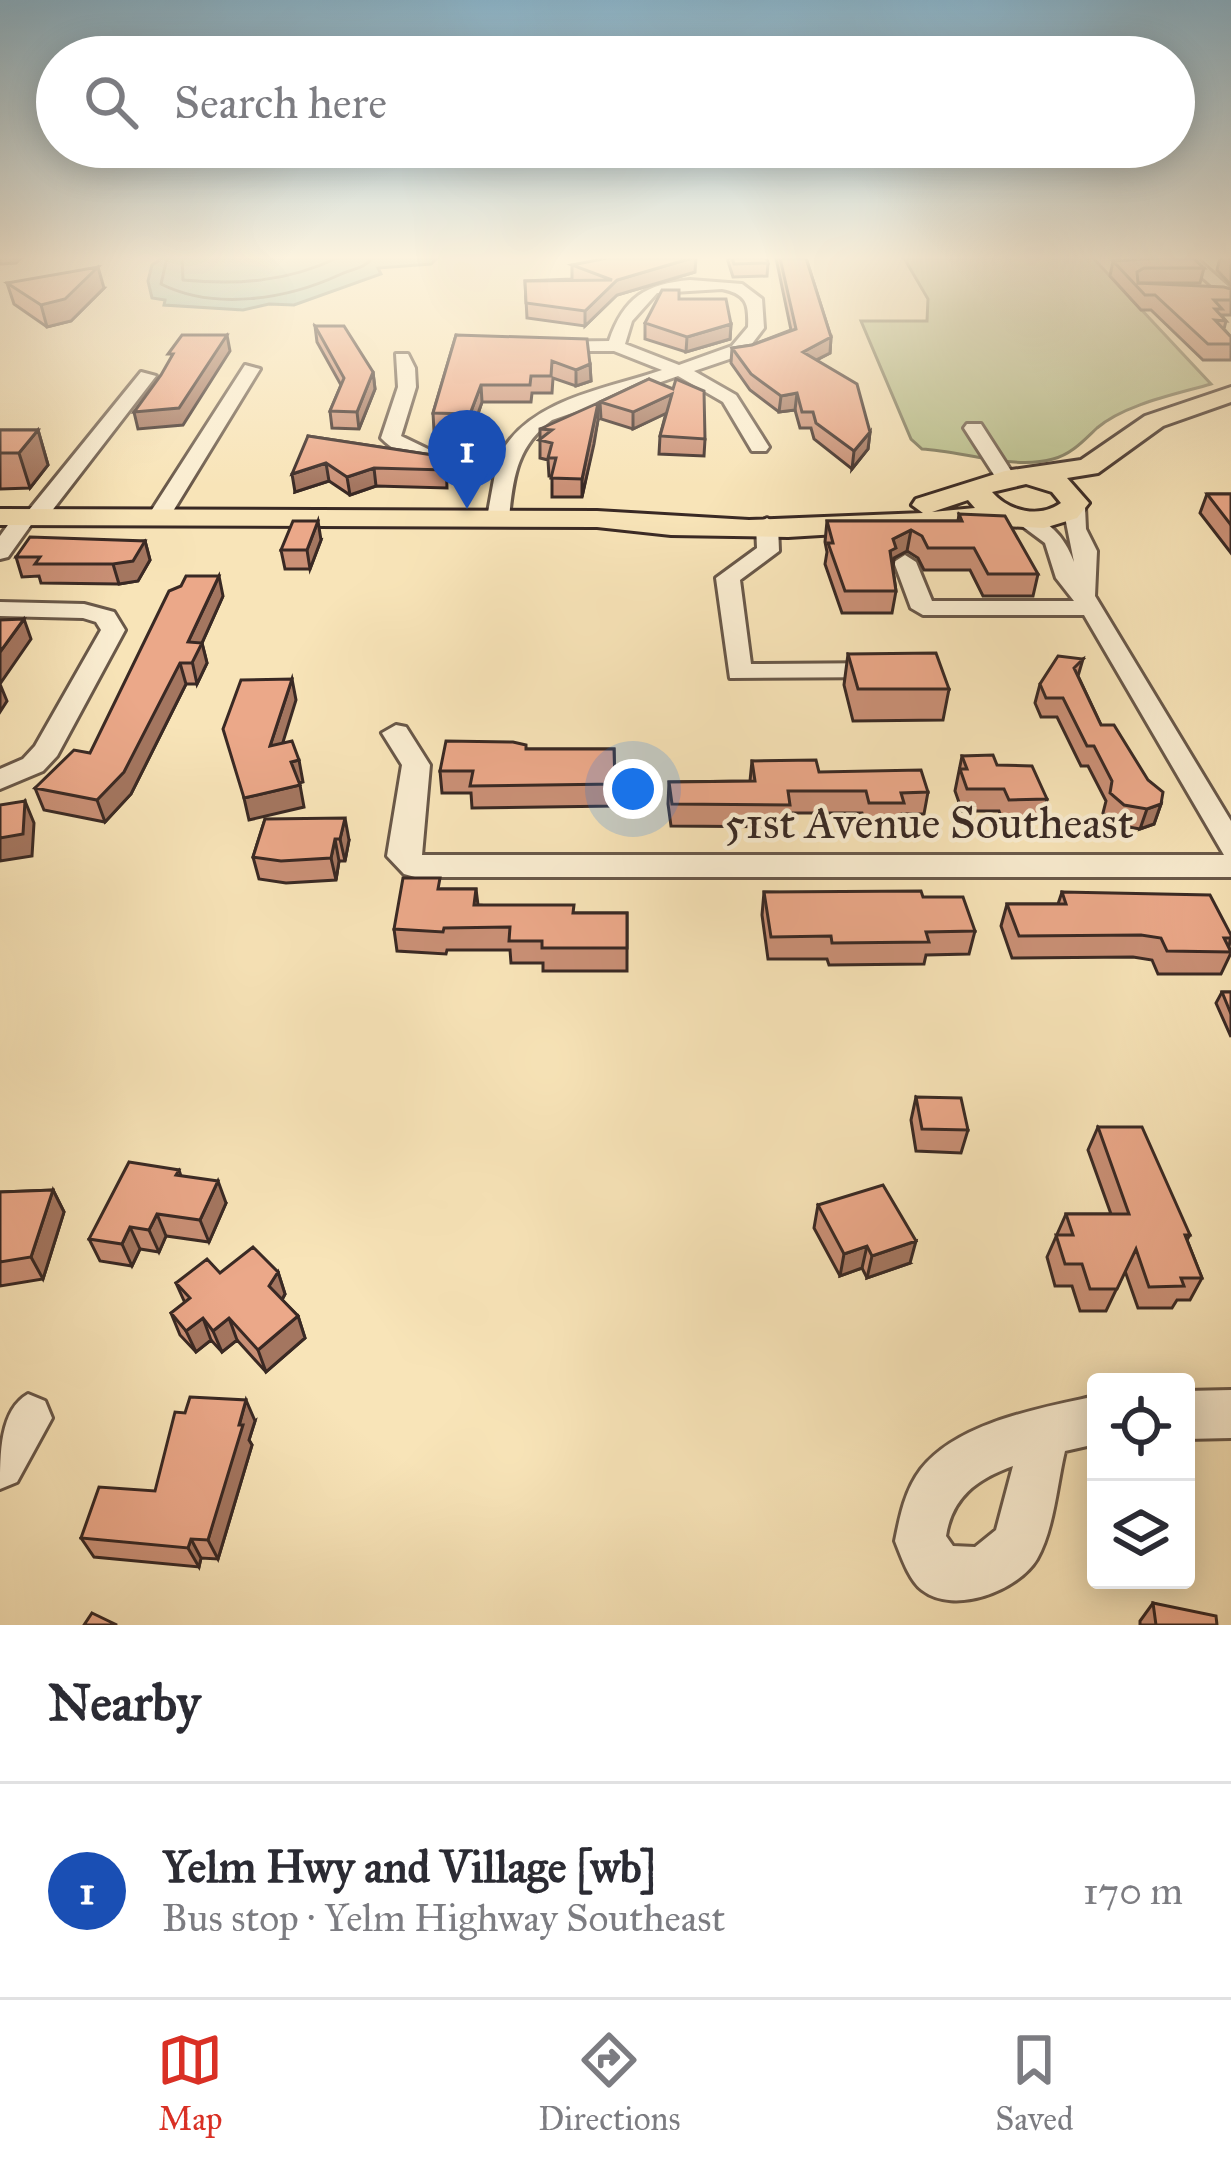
<!DOCTYPE html>
<html lang="en">
<head>
<meta charset="utf-8">
<style>
  :root { --surface:#fff; --page:#f2f2f3; --text:#2b2b33; --muted:#7c7c81; --line:#e1e1e2; --accent:#d93025 }
  body { margin:0; font-family:"IM FELL Great Primer",serif; background:var(--page); color:var(--text) }
  .controls { position:absolute; right:36px; bottom:36px; display:grid; overflow:hidden; border-radius:12px; box-shadow:0 6px 30px #0003 }
  .controls button { width:108px; height:108px; display:grid; place-items:center; padding:0; border:0; border-bottom:3px solid var(--line); background:var(--surface); color:var(--text); font:60px sans-serif }
  .you { position:absolute; left:633px; top:789px; width:42px; height:42px; margin:-30px; border:9px solid #fff; border-radius:50%; background:#1a73e8; box-shadow:0 0 0 18px #1a73e833 }
  .badge { display:grid; place-items:center; width:78px; height:78px; border-radius:50%; background:var(--accent); color:#fff; font-size:39px; font-weight:700 }
  .pin { position:absolute; translate:-50% -99px; filter:drop-shadow(0 3px 6px #0008) }
  .pin::after { content:''; position:absolute; top:63px; width:42px; height:36px; background:inherit; clip-path:polygon(0 0,100% 0,50% 100%) }
  .list { margin:0; padding:0; list-style:none }
  h2 { display:flex; justify-content:space-between; align-items:center; height:156px; margin:0; padding:0 48px; font-size:51px }
  h2 small { font-size:39px; font-weight:400; color:var(--muted) }
  .list li { display:grid; grid-template-columns:78px 1fr auto; gap:36px; align-items:center; box-sizing:border-box; height:216px; padding:0 48px; border-top:3px solid var(--line) }
  .list b { display:block; font-size:45px; white-space:nowrap }
  .list p { margin:0; font-size:39px; white-space:nowrap; color:var(--muted) }
  .list em { font-size:39px; font-style:normal; color:var(--muted) }
  .icon { flex:none; width:66px; height:66px; fill:none; stroke:currentColor; stroke-width:2; stroke-linecap:round; stroke-linejoin:round }
  .map { position:relative; flex:none; width:1231px; height:1625px; overflow:hidden }
  .search { position:absolute; background:var(--surface); box-shadow:0 6px 30px #0003; left:36px; right:36px; top:36px; height:132px; display:flex; align-items:center; gap:30px; box-sizing:border-box; padding:0 42px; border-radius:66px; color:var(--muted); font-size:45px }
  .sheet { height:372px; background:var(--surface) }
  nav { display:flex; justify-content:space-around; align-items:center; box-sizing:border-box; height:168px; border-top:3px solid var(--line); background:var(--surface); font-size:33px; color:var(--muted) }
  nav a { display:grid; justify-items:center; gap:6px }
  nav .on { color:var(--accent) }
  .map>svg:first-child { display:block }
  .green { fill:#bcc490; stroke:#7a765a; stroke-width:3 }
  .water { fill:#9dbfae; stroke:#758377; stroke-width:3 }
  .lines { fill:none; stroke-linecap:round; stroke-linejoin:round }
  .shore { stroke:#6b7469; stroke-width:3 }
  .minor-casing { stroke:#695849; stroke-width:6 }
  .major-casing { stroke:#392924; stroke-width:6 }
  .minor { fill:#faedd1; fill-rule:evenodd }
  .major { fill:#f8e4b8; fill-rule:evenodd }
  .wall { fill:#ca9076; stroke:#392924; stroke-width:3 }
  .shaded-wall { fill:#a47660; stroke:#392924; stroke-width:3 }
  .building { fill:#eba889; stroke:#392924; stroke-width:3 }
  .labels { text-anchor:middle; stroke-width:9; stroke-linejoin:round; paint-order:stroke }
  .street-label { font-size:45px; fill:#392924; stroke:#faedd1 }
</style>
</head>
<body>
<div class="map">
<svg width="1231" height="1625" viewBox="0 0 1231 1625">
  <rect width="100%" height="100%" fill="#f8e4b8"/>
  <filter id="stains"><feTurbulence type="fractalNoise" baseFrequency=".00167" numOctaves="4"/><feColorMatrix values="0 0 0 0 .2 0 0 0 0 .09 0 0 0 0 .02 0 0 0 .5 -.17"/></filter>
  <radialGradient id="worn" r=".72"><stop offset=".6" stop-color="#630" stop-opacity="0"/><stop offset="1" stop-color="#630" stop-opacity=".3"/></radialGradient>
  <path class="green" d="M 904,258 L 1093,258 L 1211,384 C 1177,394 1125,404 1097,428 C 1084,440 1072,454 1053,459 C 1013,470 962,451 922,449 L 911,439 L 861,321 L 927,321 L 928,299 Z"/>
  <path class="water" d="M 162,258 L 437,258 L 431,264 L 378,268 L 381,274 L 294,305 L 269,304 L 243,310 L 164,305 L 165,300 L 152,298 L 148,281 L 152,265 Z"/>
  <g class="lines">
    <path class="shore" d="M 167,258 L 161,284 C 215,311 287,299 339,275 C 351,269 364,269 372,258
      M 182,258 L 183,280 C 237,285 287,282 337,258"/>
    <defs>
      <path id="minor" d="M 1180,258 L 1196,258 L 1231,289 L 1231,302 Z
        M 690,280 L 742,284 L 762,299 L 764,328 L 744,354 L 694,371 L 736,395 L 769,447 L 766,451 L 752,451 L 723,402 L 678,376 L 552,420 C 517,446 513,477 509,518 L 498,524 L 487,518 L 497,463 C 458,464 411,469 381,438 L 398,387 L 396,354 L 408,354 L 415,368 L 416,387 L 401,436 L 430,450 L 502,451 C 534,398 607,389 662,370 L 614,351 L 546,351 L 540,350 L 540,342 L 609,341 C 624,297 646,284 690,280 ZM 722,289 C 747,294 749,304 748,327 L 732,346 L 679,365 L 625,344 L 632,321 L 657,293 Z
        M 245,365 L 260,369 L 167,521 L 151,521 L 148,516 Z
        M 141,372 L 156,376 L 44,521 L 33,522 L 8,557 L 0,559 L 0,536 L 18,511 L 29,510 Z
        M 967,424 L 981,424 L 1015,477 L 1012,481 L 998,481 L 964,428 Z
        M 1074,501 L 1085,507 L 1086,529 L 1097,551 L 1095,596 L 1231,821 L 1231,877 L 415,877 L 404,874 L 387,856 L 402,765 L 382,733 L 396,725 L 406,727 L 430,765 L 422,855 L 1224,855 L 1084,615 L 923,615 L 911,608 L 894,562 L 905,555 L 916,562 L 932,601 L 1074,601 L 1056,578 L 1045,543 L 1010,517 L 1021,511 C 1048,520 1064,535 1074,562 L 1063,507 Z
        M 767,518 L 778,525 L 779,551 L 740,580 L 751,664 L 887,663 L 900,671 L 896,677 L 730,678 L 716,578 L 757,548 L 756,525 Z
        M 0,602 L 84,604 L 114,612 L 125,630 L 57,756 L 43,771 L 0,789 L 0,769 L 23,759 L 35,746 L 101,630 L 96,622 L 83,618 L 0,616 Z
        M 1231,1390 L 1231,1438 L 1186,1439 L 1186,1391 Z
        M 28,1394 L 45,1401 L 52,1418 L 17,1482 L 0,1489 C 0,1453 0,1410 28,1394 Z
        M 1096,1396 L 1096,1444 L 1065,1451 C 1057,1484 1054,1529 1037,1559 C 1018,1591 954,1615 922,1590 C 909,1580 901,1556 895,1541 C 900,1516 905,1490 921,1469 C 958,1422 1041,1408 1096,1396 ZM 1013,1466 L 996,1530 L 975,1547 L 953,1546 L 946,1536 C 952,1497 977,1479 1013,1466 Z"/>
      <path id="major" d="M 1231,387 L 1231,402 L 1163,426 L 1098,473 L 1067,478 L 1089,503 L 1077,518 L 1044,528 L 985,525 L 788,537 L 671,535 L 597,527 L 0,525 L 0,509 L 597,511 L 749,520 L 923,513 L 912,505 L 916,499 L 1005,471 L 1081,460 L 1145,416 ZM 1026,484 L 1052,492 L 1061,503 C 1039,519 1008,511 992,492 ZM 968,500 L 975,508 L 932,512 Z"/>
    </defs>
    <use href="#minor" class="minor-casing"/>
    <use href="#major" class="major-casing"/>
    <use href="#minor" class="minor"/>
    <use href="#major" class="major"/>
  </g>
  <path class="wall" d="M 727,258 L 766,258 L 768,263 L 767,276 L 733,277 Z
    M 776,258 L 806,258 L 831,337 L 830,353 L 817,360 L 870,432 L 868,449 L 852,469 L 814,439 L 811,428 L 800,428 L 795,410 L 779,412 L 750,390 L 731,363 L 732,348 L 752,345 L 791,330 Z
    M 1220,258 L 1231,258 L 1231,285 L 1217,270 Z
    M 1113,261 L 1204,268 L 1200,283 L 1139,283 L 1231,289 L 1231,315 L 1221,315 L 1226,321 L 1224,329 L 1231,337 L 1231,360 L 1203,360 L 1151,310 L 1141,310 L 1110,276 Z
    M 572,265 L 695,272 L 617,295 L 585,326 L 527,318 L 525,281 L 572,279 Z
    M 7,283 L 104,288 L 71,321 L 47,327 L 14,304 Z
    M 679,299 L 731,324 L 730,339 L 686,352 L 645,339 L 645,323 Z
    M 315,326 L 373,372 L 375,389 L 359,429 L 332,428 L 330,411 L 341,385 L 317,342 Z
    M 456,335 L 590,364 L 591,381 L 576,386 L 553,378 L 552,393 L 532,393 L 531,402 L 482,402 L 472,431 L 434,431 L 433,413 Z
    M 649,379 L 705,439 L 704,456 L 659,454 L 660,436 L 666,413 L 633,429 L 601,419 L 600,402 Z
    M 598,420 L 582,497 L 552,497 L 552,476 L 549,476 L 548,460 L 540,458 L 540,429 Z
    M 0,430 L 38,430 L 48,465 L 30,488 L 0,489 Z
    M 308,436 L 446,457 L 447,488 L 376,486 L 350,495 L 329,481 L 295,492 Z
    M 1207,494 L 1231,494 L 1231,553 L 1200,513 Z
    M 959,514 L 1038,574 L 1033,596 L 983,596 L 970,570 L 924,570 L 918,558 L 907,551 L 894,558 L 893,569 L 896,591 L 892,613 L 842,613 L 825,564 L 827,552 L 825,542 L 827,521 L 958,521 Z
    M 321,540 L 310,569 L 285,569 L 281,550 Z
    M 145,541 L 150,560 L 138,581 L 119,584 L 41,583 L 39,576 L 22,577 L 16,557 Z
    M 223,596 L 202,643 L 207,663 L 197,684 L 186,684 L 131,794 L 105,822 L 44,810 L 35,788 L 90,753 Z
    M 848,654 L 949,689 L 943,720 L 853,721 L 844,685 Z
    M 1083,659 L 1078,676 L 1101,725 L 1161,804 L 1154,824 L 1140,829 L 1117,825 L 1103,813 L 1106,801 L 1088,766 L 1081,766 L 1057,717 L 1041,717 L 1035,703 L 1040,684 Z
    M 526,749 L 614,749 L 615,806 L 472,808 L 471,793 L 442,793 L 440,771 Z
    M 962,756 L 997,765 L 1047,799 L 1041,821 L 1003,821 L 999,811 L 962,811 L 955,791 Z
    M 752,761 L 928,792 L 924,814 L 902,814 L 900,825 L 866,825 L 862,813 L 789,813 L 788,827 L 671,826 L 668,804 L 669,782 L 750,781 Z
    M 265,819 L 349,840 L 345,861 L 339,861 L 336,880 L 286,883 L 259,879 L 253,857 Z
    M 441,889 L 476,889 L 478,905 L 574,913 L 627,913 L 627,971 L 543,971 L 543,963 L 511,963 L 510,950 L 447,950 L 446,954 L 397,951 L 394,929 Z
    M 764,892 L 923,897 L 975,931 L 969,954 L 926,955 L 924,964 L 829,965 L 827,959 L 768,959 L 762,915 Z
    M 1062,892 L 1231,935 L 1229,947 L 1231,953 L 1221,974 L 1158,974 L 1152,960 L 1133,957 L 1012,958 L 1001,926 L 1007,904 L 1058,904 Z
    M 1222,992 L 1231,992 L 1231,1037 L 1216,1003 Z
    M 916,1097 L 968,1130 L 961,1153 L 916,1151 L 911,1120 Z
    M 1098,1127 L 1190,1235 L 1187,1240 L 1202,1278 L 1190,1300 L 1177,1300 L 1172,1308 L 1138,1308 L 1125,1271 L 1106,1311 L 1080,1311 L 1072,1286 L 1055,1286 L 1047,1257 L 1066,1214 L 1111,1214 L 1088,1150 Z
    M 179,1170 L 181,1176 L 226,1203 L 209,1242 L 166,1236 L 159,1252 L 140,1249 L 132,1266 L 100,1261 L 89,1239 Z
    M 53,1190 L 64,1212 L 43,1279 L 0,1286 L 0,1192 Z
    M 818,1205 L 910,1263 L 867,1278 L 862,1268 L 840,1276 L 814,1228 Z
    M 278,1272 L 285,1294 L 282,1300 L 298,1316 L 305,1338 L 266,1372 L 237,1340 L 222,1352 L 211,1340 L 196,1352 L 180,1335 L 171,1313 L 185,1303 L 176,1283 L 220,1273 Z
    M 255,1421 L 249,1440 L 252,1445 L 218,1559 L 201,1558 L 199,1567 L 94,1557 L 81,1538 L 155,1491 Z
    M 1153,1603 L 1217,1625 L 1140,1625 L 1140,1621 Z"/>
  <path class="shaded-wall" d="M 0,258 L 21,258 L 16,263 L 0,264 Z
    M 692,258 L 696,258 L 695,272 L 617,295 L 585,326 L 585,311 L 617,280 Z
    M 98,267 L 104,288 L 71,321 L 47,327 L 41,305 Z
    M 731,324 L 730,339 L 686,352 L 687,337 Z
    M 227,335 L 230,351 L 183,425 L 138,429 L 134,412 Z
    M 831,337 L 830,353 L 802,367 L 803,352 Z
    M 590,364 L 591,381 L 576,386 L 576,370 Z
    M 373,372 L 375,389 L 359,429 L 357,412 Z
    M 481,385 L 482,402 L 472,431 L 470,414 Z
    M 797,393 L 795,410 L 779,412 L 781,396 Z
    M 672,394 L 671,411 L 633,429 L 633,412 Z
    M 598,403 L 598,420 L 594,444 L 582,497 L 582,479 Z
    M 38,430 L 48,465 L 30,488 L 19,453 Z
    M 870,432 L 868,449 L 852,469 L 854,451 Z
    M 326,463 L 329,481 L 295,492 L 292,474 Z
    M 374,468 L 376,486 L 350,495 L 347,477 Z
    M 318,521 L 321,540 L 310,569 L 307,550 Z
    M 911,530 L 907,551 L 894,558 L 892,570 L 890,551 L 893,539 Z
    M 145,541 L 150,560 L 138,581 L 119,584 L 113,564 Z
    M 219,576 L 223,596 L 202,643 L 207,663 L 197,684 L 188,642 Z
    M 24,619 L 31,639 L 0,684 L 7,701 L 0,712 L 0,652 Z
    M 180,663 L 186,684 L 131,794 L 105,822 L 97,800 Z
    M 292,679 L 296,700 L 275,768 L 270,746 Z
    M 299,760 L 303,782 L 296,784 L 291,762 Z
    M 300,785 L 304,807 L 249,820 L 244,798 Z
    M 25,801 L 34,823 L 32,856 L 0,861 L 0,838 Z
    M 1161,804 L 1154,824 L 1140,829 L 1147,809 Z
    M 345,818 L 349,840 L 345,861 L 340,839 Z
    M 335,839 L 339,861 L 336,880 L 331,858 Z
    M 218,1181 L 226,1203 L 209,1242 L 200,1220 Z
    M 53,1190 L 64,1212 L 43,1279 L 31,1257 Z
    M 157,1214 L 166,1236 L 159,1252 L 149,1230 Z
    M 130,1227 L 140,1249 L 132,1266 L 122,1244 Z
    M 916,1241 L 910,1263 L 867,1278 L 872,1256 Z
    M 867,1246 L 862,1268 L 840,1276 L 844,1254 Z
    M 278,1272 L 285,1294 L 277,1308 L 269,1286 Z
    M 298,1316 L 305,1338 L 266,1372 L 258,1350 Z
    M 203,1318 L 211,1340 L 196,1352 L 186,1331 Z
    M 229,1318 L 237,1340 L 222,1352 L 213,1331 Z
    M 246,1400 L 255,1421 L 249,1440 L 252,1445 L 218,1559 L 208,1540 Z
    M 191,1539 L 201,1558 L 199,1567 L 188,1548 Z"/>
  <path class="building" d="M 607,258 L 692,258 L 617,280 L 585,311 L 526,303 L 525,281 L 612,280 L 572,265 Z
    M 732,258 L 766,258 L 768,263 L 734,264 Z
    M 780,258 L 806,258 L 831,337 L 803,352 L 857,384 L 870,432 L 854,451 L 816,423 L 813,412 L 802,412 L 797,393 L 781,396 L 751,374 L 732,348 L 752,345 L 796,329 Z
    M 1158,258 L 1193,258 L 1204,268 L 1144,268 L 1137,272 L 1138,283 L 1224,287 L 1231,289 L 1231,300 L 1214,300 L 1222,309 L 1215,309 L 1226,321 L 1215,320 L 1231,337 L 1231,344 L 1208,344 L 1155,295 L 1145,295 L 1113,261 Z
    M 98,267 L 65,299 L 41,305 L 7,283 Z
    M 662,290 L 679,290 L 679,299 L 726,299 L 731,324 L 687,337 L 645,323 Z
    M 315,326 L 344,326 L 373,372 L 357,412 L 330,411 L 344,378 Z
    M 182,335 L 227,335 L 179,408 L 134,412 L 161,375 L 173,354 L 168,354 Z
    M 456,335 L 587,339 L 590,364 L 576,370 L 552,361 L 551,376 L 531,376 L 530,385 L 481,385 L 470,414 L 433,413 Z
    M 649,379 L 673,389 L 676,379 L 704,391 L 705,439 L 660,436 L 672,394 L 633,412 L 600,402 Z
    M 598,403 L 582,479 L 551,478 L 556,458 L 548,458 L 552,443 L 539,440 L 552,430 L 540,429 Z
    M 0,430 L 38,430 L 19,453 L 0,453 Z
    M 308,436 L 446,457 L 445,470 L 374,468 L 347,477 L 326,463 L 292,474 Z
    M 1207,494 L 1231,494 L 1231,525 Z
    M 959,514 L 1005,516 L 1038,574 L 988,574 L 974,548 L 928,548 L 922,536 L 911,530 L 893,539 L 896,548 L 890,551 L 896,591 L 845,591 L 828,543 L 833,543 L 827,521 L 962,521 Z
    M 293,521 L 318,521 L 307,550 L 281,550 Z
    M 30,537 L 145,541 L 133,561 L 113,564 L 35,564 L 40,557 L 16,557 Z
    M 186,576 L 219,576 L 188,642 L 202,643 L 192,663 L 180,663 L 124,772 L 97,800 L 35,788 L 74,750 L 90,753 L 169,591 L 181,586 Z
    M 24,619 L 0,652 L 0,620 Z
    M 936,653 L 949,689 L 858,689 L 848,654 Z
    M 1058,656 L 1083,659 L 1074,668 L 1101,725 L 1114,725 L 1148,780 L 1163,792 L 1161,804 L 1147,809 L 1124,805 L 1110,793 L 1112,781 L 1094,746 L 1087,746 L 1063,698 L 1046,698 L 1040,684 Z
    M 292,679 L 270,746 L 292,741 L 299,760 L 291,762 L 300,785 L 244,798 L 223,729 L 241,680 Z
    M 446,741 L 513,742 L 526,745 L 526,749 L 614,749 L 615,784 L 470,786 L 473,771 L 440,771 Z
    M 993,755 L 997,765 L 1032,766 L 1047,799 L 1009,800 L 1004,789 L 967,789 L 960,769 L 967,769 L 962,756 Z
    M 816,760 L 819,772 L 921,770 L 928,792 L 901,793 L 904,803 L 869,803 L 866,791 L 788,791 L 790,805 L 672,804 L 669,782 L 755,781 L 752,761 Z
    M 25,801 L 23,834 L 0,838 L 0,805 Z
    M 345,818 L 340,839 L 335,839 L 331,858 L 281,861 L 253,857 L 265,819 Z
    M 403,878 L 440,878 L 438,889 L 476,889 L 474,905 L 574,905 L 573,913 L 627,913 L 627,948 L 542,948 L 542,941 L 509,941 L 510,927 L 444,928 L 443,932 L 394,929 Z
    M 921,891 L 923,897 L 963,897 L 975,931 L 926,932 L 929,942 L 832,943 L 831,936 L 771,937 L 764,892 Z
    M 1062,892 L 1210,895 L 1231,935 L 1231,938 L 1224,938 L 1231,952 L 1167,951 L 1161,938 L 1141,935 L 1019,936 L 1007,904 L 1066,904 Z
    M 1222,992 L 1231,992 L 1231,1014 Z
    M 916,1097 L 961,1098 L 968,1130 L 922,1129 Z
    M 1098,1127 L 1142,1127 L 1190,1235 L 1185,1235 L 1202,1278 L 1181,1278 L 1184,1286 L 1149,1287 L 1136,1249 L 1117,1289 L 1090,1289 L 1082,1264 L 1065,1264 L 1056,1235 L 1073,1235 L 1066,1214 L 1129,1214 Z
    M 129,1162 L 179,1170 L 176,1175 L 218,1181 L 200,1220 L 157,1214 L 149,1230 L 130,1227 L 122,1244 L 89,1239 Z
    M 883,1185 L 916,1241 L 872,1256 L 867,1246 L 844,1254 L 818,1205 Z
    M 53,1190 L 31,1257 L 0,1262 L 0,1192 Z
    M 253,1247 L 278,1272 L 269,1286 L 298,1316 L 258,1350 L 229,1318 L 213,1331 L 203,1318 L 186,1331 L 171,1313 L 190,1298 L 176,1283 L 207,1259 L 220,1273 Z
    M 190,1397 L 246,1400 L 239,1425 L 243,1425 L 208,1540 L 191,1539 L 188,1548 L 81,1538 L 99,1487 L 155,1491 L 175,1412 L 185,1413 Z
    M 1153,1603 L 1216,1616 L 1217,1625 L 1156,1625 Z
    M 92,1613 L 117,1625 L 84,1625 Z"/>
  <linearGradient id="sky" x2="0" y2="1"><stop stop-color="#8ab8d1"/><stop offset="0.53" stop-color="#fcf3df"/><stop offset="1" stop-color="#fcf3df" stop-opacity="0"/></linearGradient>
  <rect width="1231" height="486" fill="url(#sky)"/>
  <g class="labels">
    <g class="street-label">
      <text x="929" y="838">51st Avenue Southeast</text>
    </g>
  </g>
  <rect width="100%" height="100%" filter="url(#stains)"/>
  <rect width="100%" height="100%" fill="url(#worn)"/>
</svg>
<div class="controls">
<button><svg class="icon" aria-label="locate" viewBox="0 0 24 24"><circle cx="12" cy="12" r="6"/><path d="M12 2v4M12 18v4M2 12h4M18 12h4"/></svg></button>
<button><svg class="icon" aria-label="layers" viewBox="0 0 24 24"><path d="M12 4l9 5-9 5-9-5zM3 14l9 5 9-5"/></svg></button>
</div>
<div class="you"></div>
<div class="pin badge" style="left:467px;top:509px;background:#1a4fb4">1</div>
<div class="search"><svg class="icon" aria-label="search" viewBox="0 0 24 24"><circle cx="10" cy="10" r="6"/><path d="M15 15l6 6"/></svg>Search here</div>
</div>
<section class="sheet">
<h2>Nearby<small></small></h2>
<ul class="list">
<li><span class="badge" style="background:#1a4fb4">1</span><div><b>Yelm Hwy and Village [wb]</b><p>Bus stop · Yelm Highway Southeast</p></div><em>170 m</em></li>
</ul>
</section>
<nav>
<a class="on"><svg class="icon" aria-label="map" viewBox="0 0 24 24"><path d="M3 6l6-2 6 2 6-2v14l-6 2-6-2-6 2zM9 4v14M15 6v14"/></svg>Map</a>
<a><svg class="icon" aria-label="directions" viewBox="0 0 24 24"><path d="M12 3l9 9-9 9-9-9zM9 14v-3h6M13 9l2 2-2 2"/></svg>Directions</a>
<a><svg class="icon" aria-label="saved" viewBox="0 0 24 24"><path d="M7 4h10v16l-5-4-5 4z"/></svg>Saved</a>
</nav>
</body>
</html>
